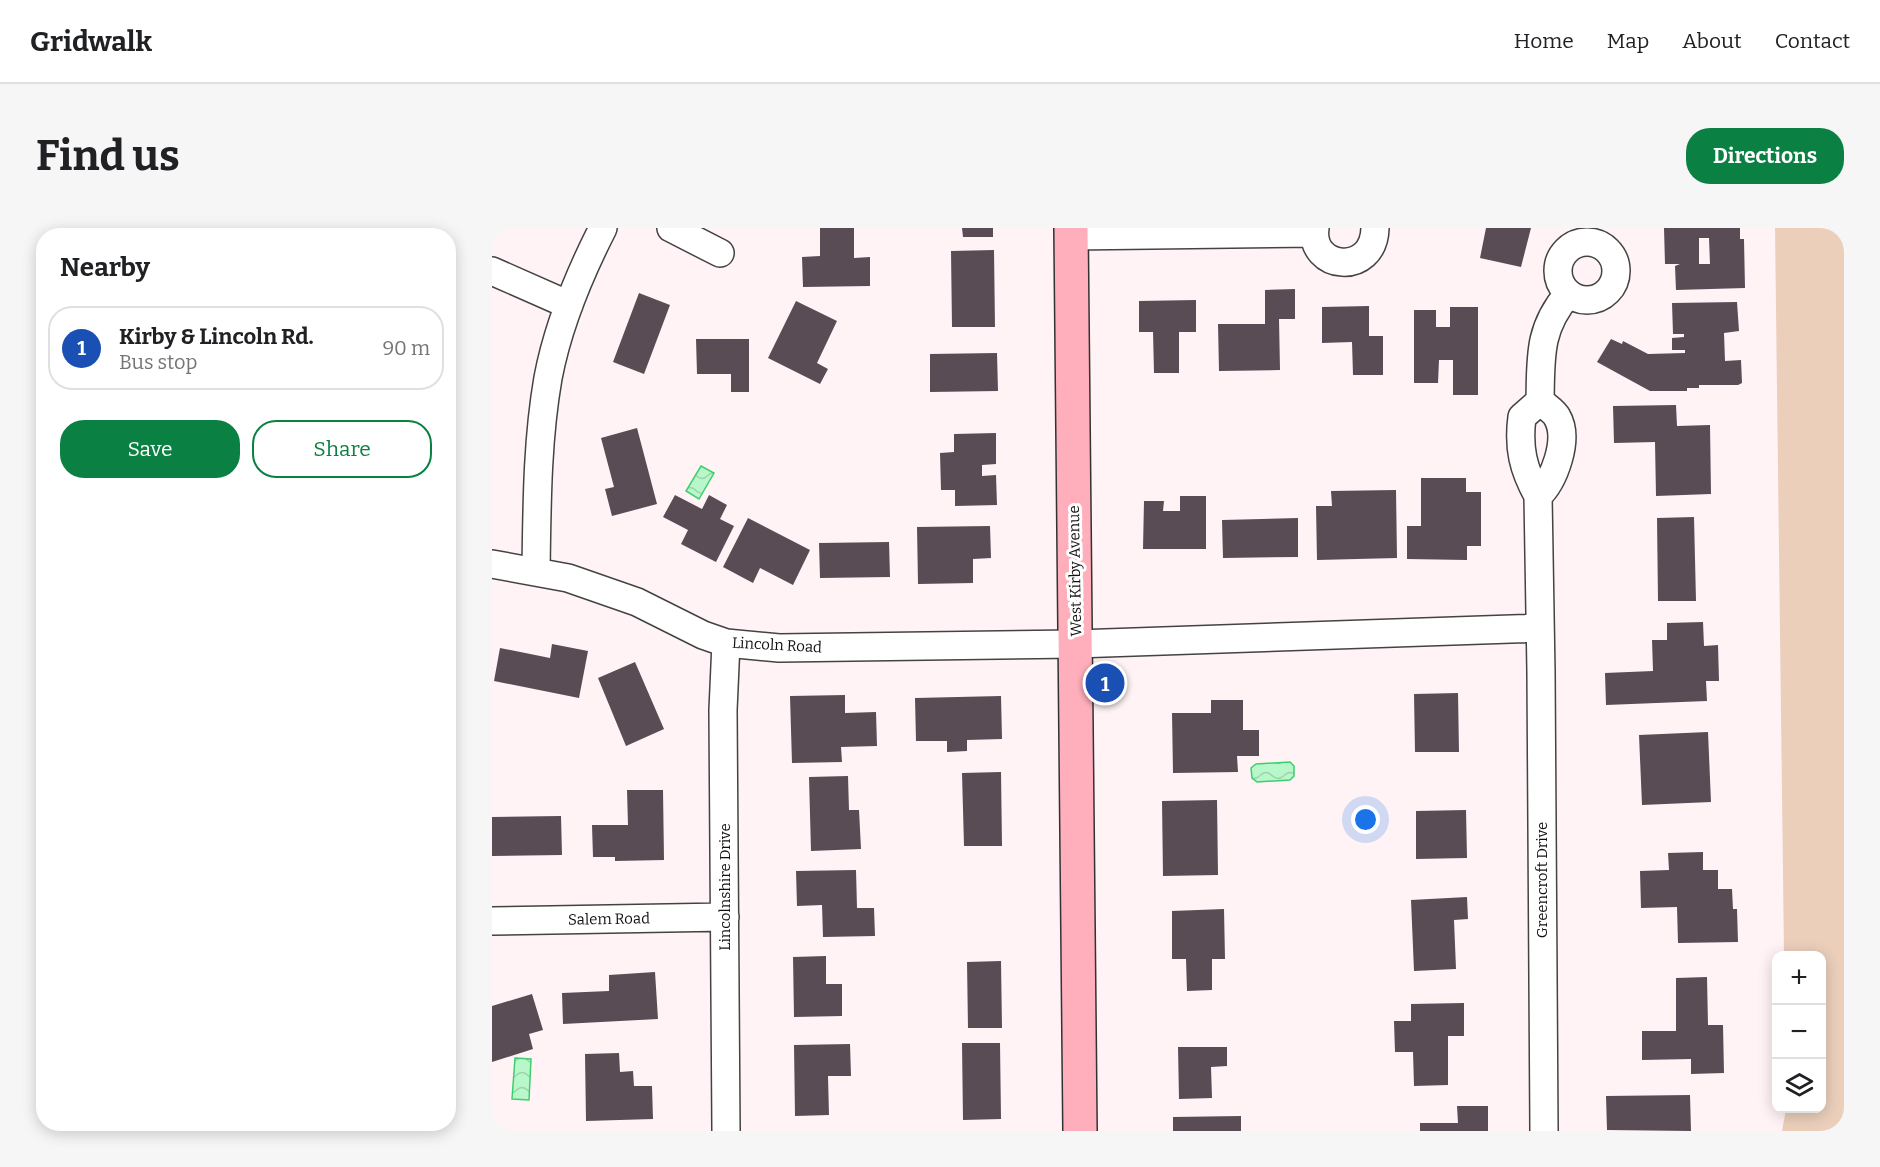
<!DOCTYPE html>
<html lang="en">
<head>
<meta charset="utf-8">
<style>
  :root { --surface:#fff; --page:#f6f6f6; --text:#202124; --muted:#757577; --line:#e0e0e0; --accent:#0b8043 }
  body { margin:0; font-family:Bitter,serif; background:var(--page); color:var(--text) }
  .controls { position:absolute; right:18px; bottom:18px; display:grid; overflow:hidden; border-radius:12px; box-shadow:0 3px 15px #0003 }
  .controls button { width:54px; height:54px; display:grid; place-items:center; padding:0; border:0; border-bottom:2px solid var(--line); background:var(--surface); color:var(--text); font:30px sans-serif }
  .you { position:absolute; left:874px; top:592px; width:21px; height:21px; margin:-15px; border:4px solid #fff; border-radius:50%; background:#1a73e8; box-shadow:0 0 0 9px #1a73e833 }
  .badge { display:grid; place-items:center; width:39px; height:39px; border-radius:50%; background:var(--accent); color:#fff; font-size:20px; font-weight:700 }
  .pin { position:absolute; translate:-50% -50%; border:3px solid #fff; box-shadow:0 2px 6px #0006 }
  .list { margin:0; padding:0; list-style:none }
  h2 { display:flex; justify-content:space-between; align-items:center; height:78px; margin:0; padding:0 24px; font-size:26px }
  h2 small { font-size:20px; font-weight:400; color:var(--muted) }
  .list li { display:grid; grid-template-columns:39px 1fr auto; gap:18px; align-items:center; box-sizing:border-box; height:84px; margin:0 12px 12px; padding:0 12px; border:2px solid var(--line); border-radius:24px }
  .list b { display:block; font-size:22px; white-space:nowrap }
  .list p { margin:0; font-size:20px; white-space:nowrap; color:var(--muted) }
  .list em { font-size:20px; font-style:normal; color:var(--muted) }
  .actions { display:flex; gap:12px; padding:18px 24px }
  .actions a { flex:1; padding:14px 0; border:2px solid var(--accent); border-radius:24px; text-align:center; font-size:21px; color:var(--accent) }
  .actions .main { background:var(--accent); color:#fff }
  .icon { flex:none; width:33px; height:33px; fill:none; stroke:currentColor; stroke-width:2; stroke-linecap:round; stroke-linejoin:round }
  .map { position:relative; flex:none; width:1352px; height:903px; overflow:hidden; border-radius:24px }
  header { display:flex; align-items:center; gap:36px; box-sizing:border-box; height:84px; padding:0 30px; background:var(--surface); border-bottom:2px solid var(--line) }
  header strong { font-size:28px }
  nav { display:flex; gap:33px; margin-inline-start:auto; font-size:21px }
  .intro { display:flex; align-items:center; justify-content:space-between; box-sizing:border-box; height:144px; padding:0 36px }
  h1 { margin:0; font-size:42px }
  .button { padding:15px 27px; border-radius:24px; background:var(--accent); color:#fff; font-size:21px; font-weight:700 }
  main { display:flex; gap:36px; padding:0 36px }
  aside { flex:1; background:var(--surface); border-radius:24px; box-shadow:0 3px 15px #0003 }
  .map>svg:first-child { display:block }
  .grass { fill:#ebcfbb }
  .water { fill:url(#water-waves); stroke:#3dcf6d; stroke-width:1.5 }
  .building { fill:#594c55; fill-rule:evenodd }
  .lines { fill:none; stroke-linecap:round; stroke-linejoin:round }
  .minor-casing { stroke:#434343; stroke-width:30 }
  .secondary-casing { stroke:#323232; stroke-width:36 }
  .minor { stroke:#fff; stroke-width:27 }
  .secondary { stroke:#ffaebc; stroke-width:33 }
  .labels { text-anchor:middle; stroke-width:6; stroke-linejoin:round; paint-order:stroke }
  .street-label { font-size:15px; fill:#101010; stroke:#fff }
</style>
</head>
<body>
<header>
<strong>Gridwalk</strong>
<nav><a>Home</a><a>Map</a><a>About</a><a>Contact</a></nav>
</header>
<div class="intro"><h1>Find us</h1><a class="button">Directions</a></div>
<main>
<aside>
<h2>Nearby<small></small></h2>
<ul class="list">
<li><span class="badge" style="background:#1a4fb4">1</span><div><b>Kirby &amp; Lincoln Rd.</b><p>Bus stop</p></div><em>90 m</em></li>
</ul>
<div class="actions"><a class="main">Save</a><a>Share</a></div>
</aside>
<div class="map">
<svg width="1352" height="903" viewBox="0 0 1352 903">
  <defs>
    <pattern id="water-waves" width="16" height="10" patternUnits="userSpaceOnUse" patternTransform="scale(1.5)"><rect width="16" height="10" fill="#b7f7ca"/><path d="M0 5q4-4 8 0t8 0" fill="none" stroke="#9cd3ac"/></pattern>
  </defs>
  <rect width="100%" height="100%" fill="#fff3f6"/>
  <path class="grass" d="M 1283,0 L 1352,0 L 1352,903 L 1290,903 L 1294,881 L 1330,880 L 1330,728 L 1292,727 Z"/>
  <path class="water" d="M 209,238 L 222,245 L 207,271 L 194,263 Z
    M 798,534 L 802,538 L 802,548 L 798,552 L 765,554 L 760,550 L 759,540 L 764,536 Z
    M 23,830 L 39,831 L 37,872 L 20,871 Z"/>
  <path class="building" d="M 328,0 L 362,0 L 362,30 L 378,29 L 378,58 L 311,59 L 310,29 L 328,28 Z
    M 470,0 L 501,0 L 501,9 L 471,9 Z
    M 994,0 L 1039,0 L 1029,39 L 988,30 Z
    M 1172,0 L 1248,0 L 1248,11 L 1252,11 L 1253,60 L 1184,62 L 1183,38 L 1188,36 L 1173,36 ZM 1207,10 L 1217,10 L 1218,36 L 1207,36 Z
    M 502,22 L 503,99 L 460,99 L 459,23 Z
    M 803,61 L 803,91 L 787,91 L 788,142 L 727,143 L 726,96 L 773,96 L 773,62 Z
    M 147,65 L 178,77 L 152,146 L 121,134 Z
    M 704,72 L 704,104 L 687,104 L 687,145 L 662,145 L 661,104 L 647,104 L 647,73 Z
    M 304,73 L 345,93 L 325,135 L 336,141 L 328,156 L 276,130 Z
    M 1245,74 L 1247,103 L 1232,105 L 1233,133 L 1249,132 L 1250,155 L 1246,157 L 1207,157 L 1207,160 L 1195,160 L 1195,163 L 1158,163 L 1105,134 L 1119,111 L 1130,116 L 1131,113 L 1156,126 L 1193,125 L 1193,122 L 1180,122 L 1180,110 L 1192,109 L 1192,106 L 1181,106 L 1180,75 Z
    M 877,78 L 877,108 L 891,108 L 891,147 L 861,147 L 860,114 L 830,115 L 830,79 Z
    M 958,79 L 986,79 L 986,167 L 961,167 L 961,132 L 947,132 L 946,155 L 922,155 L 922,82 L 944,82 L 944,99 L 958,99 Z
    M 204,111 L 257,111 L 257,164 L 239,164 L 239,146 L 205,146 Z
    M 505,125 L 506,163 L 438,164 L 438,126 Z
    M 1184,177 L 1185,198 L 1218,197 L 1219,266 L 1164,268 L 1163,214 L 1122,215 L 1121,178 Z
    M 145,200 L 165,276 L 120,288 L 113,261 L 122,259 L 109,210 Z
    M 504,205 L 504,236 L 490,237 L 490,248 L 504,247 L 505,277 L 463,278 L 463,262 L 449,262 L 448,225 L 462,224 L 462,206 Z
    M 929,250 L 974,250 L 974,264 L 989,264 L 989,318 L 975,318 L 975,332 L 915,331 L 915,298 L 929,298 Z
    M 904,262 L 905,330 L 825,332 L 824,278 L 840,278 L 839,263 Z
    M 183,267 L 210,281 L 217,267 L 235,277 L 228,291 L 242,298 L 224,334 L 189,316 L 196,302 L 171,289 Z
    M 688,268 L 714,268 L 714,321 L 651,321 L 652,273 L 672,273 L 671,283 L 688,283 Z
    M 1202,289 L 1204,373 L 1166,373 L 1165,290 Z
    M 256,290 L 318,322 L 301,357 L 268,340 L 261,355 L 231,339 Z
    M 806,290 L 806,329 L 731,330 L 730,292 Z
    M 498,298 L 499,330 L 481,331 L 481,355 L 426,356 L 425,299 Z
    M 397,314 L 398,349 L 328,350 L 327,315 Z
    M 1211,394 L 1212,418 L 1226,417 L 1227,453 L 1214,453 L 1215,473 L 1114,477 L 1113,445 L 1161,443 L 1160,412 L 1175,412 L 1175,395 Z
    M 60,416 L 96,423 L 87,470 L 2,453 L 8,420 L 58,430 Z
    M 143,434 L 172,501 L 134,518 L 106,450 Z
    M 966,465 L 967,524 L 923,524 L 922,466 Z
    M 353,467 L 353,485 L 384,484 L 385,518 L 349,519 L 350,534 L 300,535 L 298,468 Z
    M 509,468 L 510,511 L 475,512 L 475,523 L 455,524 L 455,513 L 424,513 L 423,470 Z
    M 719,472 L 751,472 L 751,502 L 767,502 L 767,528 L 745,528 L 746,544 L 681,545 L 680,485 L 719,485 Z
    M 1216,504 L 1219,574 L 1150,577 L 1147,507 Z
    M 509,544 L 510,618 L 472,618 L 470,545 Z
    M 356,548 L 357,582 L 367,582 L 369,621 L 319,623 L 317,549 Z
    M 135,562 L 171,562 L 172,632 L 123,633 L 123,629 L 101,629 L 100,597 L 136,597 Z
    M 725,572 L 726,647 L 671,648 L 670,573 Z
    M 974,582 L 975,630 L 924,631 L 924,583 Z
    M 69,588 L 70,627 L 0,628 L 0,589 Z
    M 1211,624 L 1211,642 L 1226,642 L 1226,661 L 1240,661 L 1241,681 L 1245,681 L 1246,714 L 1186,715 L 1185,679 L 1149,680 L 1148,643 L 1177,642 L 1176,625 Z
    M 364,642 L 365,680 L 382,680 L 383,708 L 331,709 L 330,677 L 305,678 L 304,643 Z
    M 975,669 L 976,691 L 962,692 L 964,741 L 922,743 L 919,672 Z
    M 732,681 L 733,731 L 720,731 L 720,762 L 695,763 L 694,731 L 680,731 L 680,683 Z
    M 334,728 L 334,756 L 350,756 L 350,788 L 302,789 L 301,729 Z
    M 509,733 L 510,800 L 476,800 L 475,734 Z
    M 163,744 L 166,791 L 71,796 L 70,765 L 117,763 L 117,747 Z
    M 1215,749 L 1216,797 L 1231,797 L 1232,845 L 1199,846 L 1199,831 L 1150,832 L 1150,803 L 1184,803 L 1184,750 Z
    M 40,766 L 51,802 L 37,806 L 41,821 L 0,834 L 0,778 Z
    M 972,775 L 972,808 L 956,808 L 956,857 L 922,858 L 921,824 L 903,824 L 902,793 L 919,793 L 919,776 Z
    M 470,815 L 508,815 L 509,891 L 471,892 Z
    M 358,816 L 359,848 L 336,848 L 337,887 L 303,888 L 302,817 Z
    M 686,819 L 735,819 L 735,838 L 719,839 L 720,870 L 687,871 Z
    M 127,825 L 128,844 L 141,843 L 142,858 L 160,858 L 161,891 L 94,893 L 93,826 Z
    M 1198,867 L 1199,903 L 1115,902 L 1114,868 Z
    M 965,878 L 996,878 L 996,903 L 928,903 L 928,895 L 966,895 Z
    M 749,888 L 749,903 L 681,903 L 681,889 Z"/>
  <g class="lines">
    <defs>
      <path id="minor" d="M 179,0 L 228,25
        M 823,0 C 817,42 882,49 883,0
        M 579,8 L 822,5
        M1066 43a29 29 0 1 1 58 0a29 29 0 1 1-58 0Z
        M 0,43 L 77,77
        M 1046,268 C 1062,253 1078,211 1065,189 C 1062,183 1053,178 1048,173
        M 0,336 L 76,350 L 145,374 L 211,407 L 234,415 L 287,420 L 584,416 L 1048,400
        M 44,342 C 45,278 45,213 56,150 C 66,97 87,47 111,0
        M 0,693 L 233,689
        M 234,903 L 231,482 L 234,415
        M 1052,903 L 1049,444 L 1046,268 C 1031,241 1026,220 1030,189 L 1048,173 C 1049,130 1046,101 1076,66"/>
      <path id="secondary" d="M 579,0 L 588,903"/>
    </defs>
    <use href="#minor" class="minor-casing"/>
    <use href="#secondary" class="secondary-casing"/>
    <use href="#minor" class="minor"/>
    <use href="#secondary" class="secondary"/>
  </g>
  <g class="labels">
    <g class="street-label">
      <text transform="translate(583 343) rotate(-91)" y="5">West Kirby Avenue</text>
      <text transform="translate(285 417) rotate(3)" y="5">Lincoln Road</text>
      <text transform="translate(1050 652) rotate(-90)" y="5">Greencroft Drive</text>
      <text transform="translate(233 659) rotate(-90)" y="5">Lincolnshire Drive</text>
      <text transform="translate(117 691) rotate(-1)" y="5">Salem Road</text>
    </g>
  </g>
</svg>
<div class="controls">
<button>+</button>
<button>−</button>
<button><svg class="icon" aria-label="layers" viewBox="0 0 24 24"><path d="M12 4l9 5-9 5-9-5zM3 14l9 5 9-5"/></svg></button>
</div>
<div class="you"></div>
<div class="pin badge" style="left:613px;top:455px;background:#1a4fb4">1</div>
</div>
</main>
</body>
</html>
